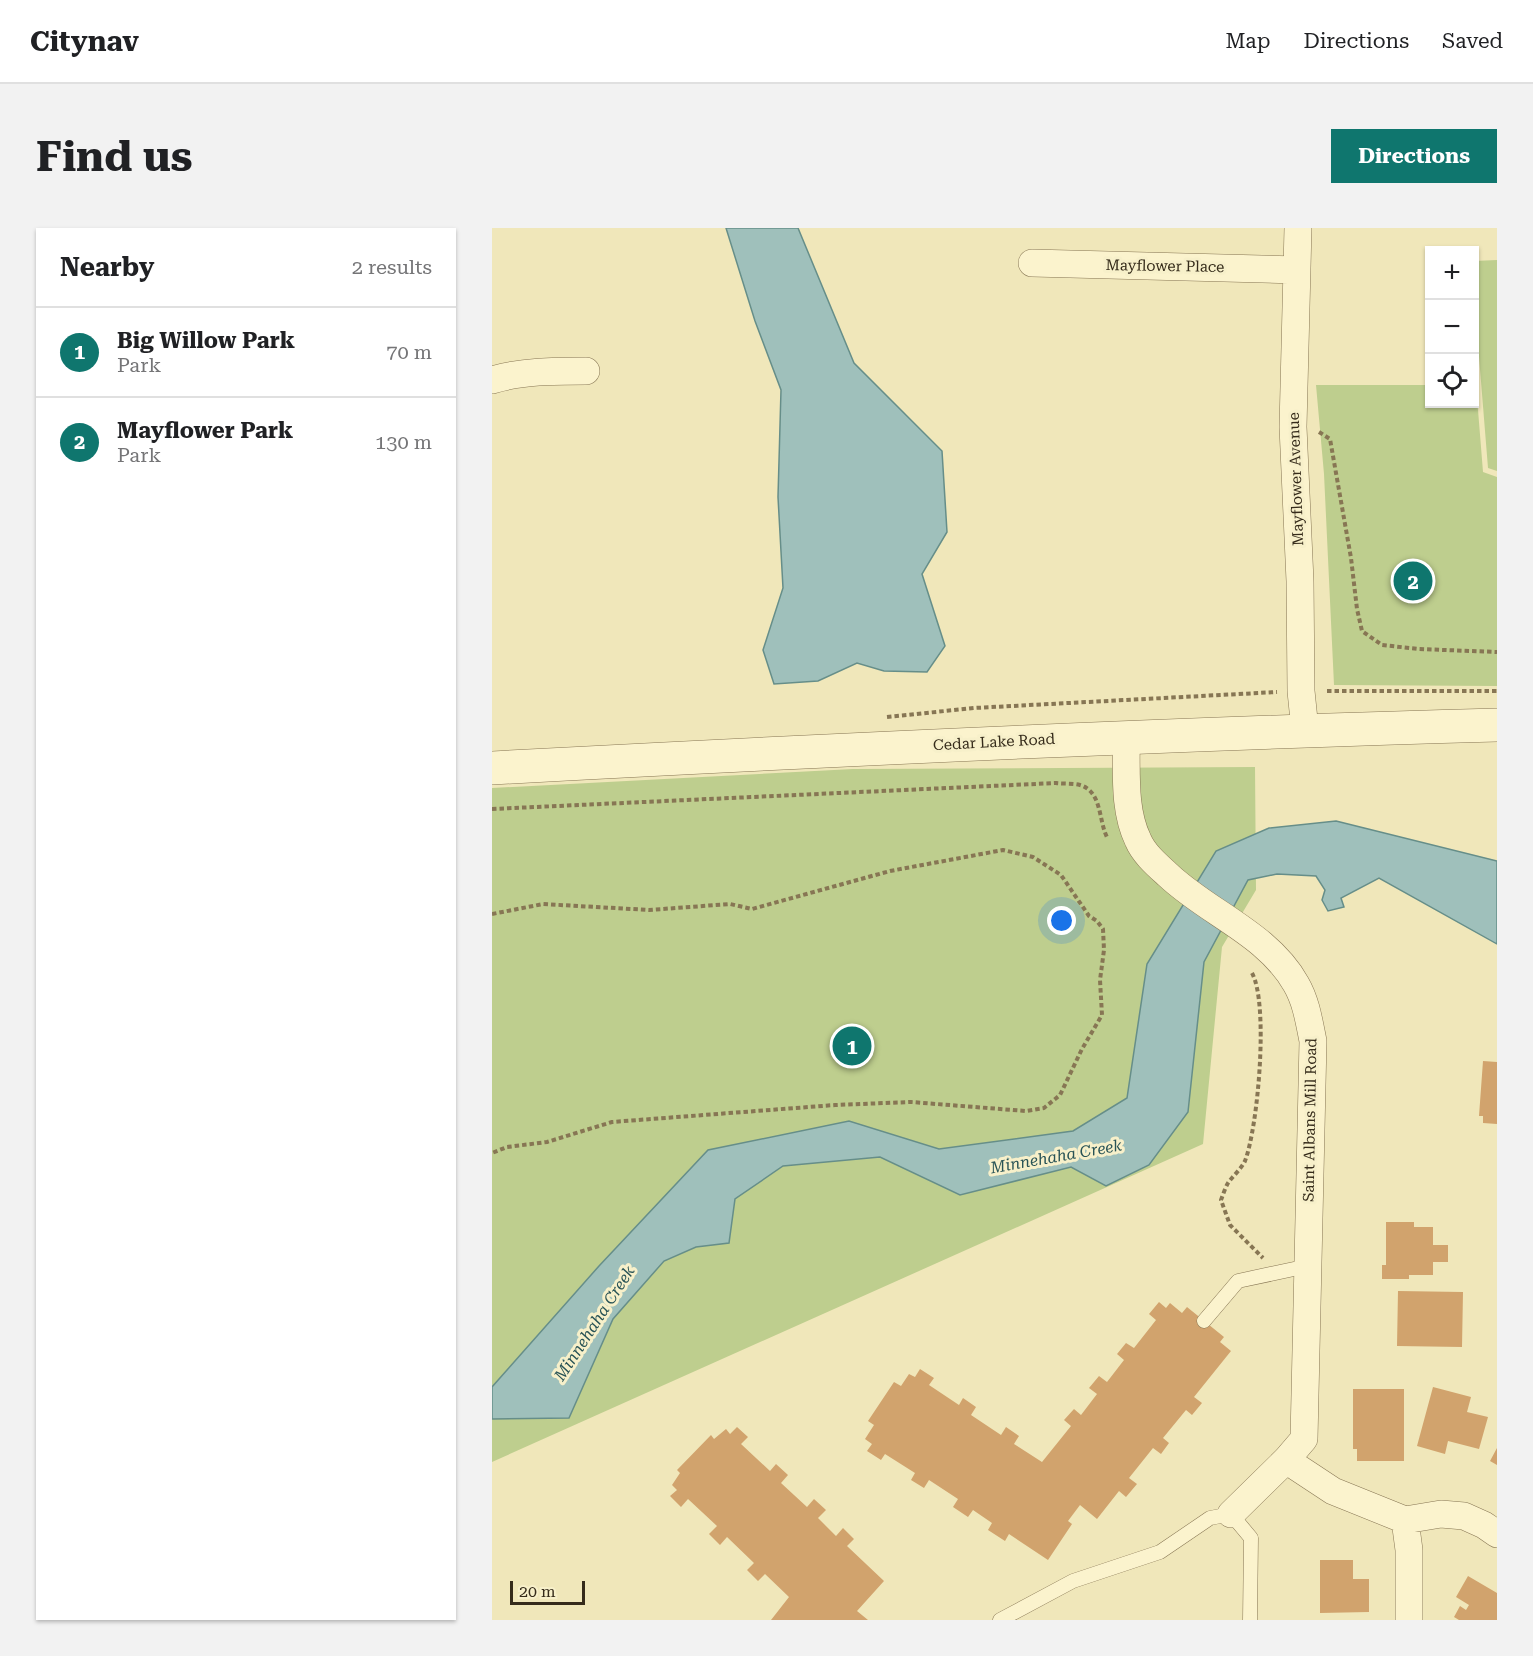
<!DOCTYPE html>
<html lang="en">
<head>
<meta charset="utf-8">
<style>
  :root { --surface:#fff; --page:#f2f2f2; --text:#202124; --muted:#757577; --line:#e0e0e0; --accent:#0f766e }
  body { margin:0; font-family:"Roboto Serif",serif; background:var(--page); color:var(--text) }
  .controls { position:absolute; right:18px; top:18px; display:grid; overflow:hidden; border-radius:0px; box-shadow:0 2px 4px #0004 }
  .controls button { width:54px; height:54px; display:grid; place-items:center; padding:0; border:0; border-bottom:2px solid var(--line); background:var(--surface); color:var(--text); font:30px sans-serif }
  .scale { position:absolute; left:18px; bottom:15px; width:75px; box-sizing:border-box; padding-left:6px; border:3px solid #352b1a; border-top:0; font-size:16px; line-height:21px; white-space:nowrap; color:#352b1a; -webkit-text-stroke:4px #f7f0ca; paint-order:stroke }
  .you { position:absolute; left:570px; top:693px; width:21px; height:21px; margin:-15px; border:4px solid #fff; border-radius:50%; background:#1a73e8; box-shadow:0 0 0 9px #1a73e833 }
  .badge { display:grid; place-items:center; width:39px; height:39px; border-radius:50%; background:var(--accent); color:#fff; font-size:20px; font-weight:700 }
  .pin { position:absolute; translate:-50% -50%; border:3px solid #fff; box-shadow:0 2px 6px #0006 }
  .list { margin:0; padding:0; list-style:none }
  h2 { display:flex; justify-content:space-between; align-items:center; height:78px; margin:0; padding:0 24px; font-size:26px }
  h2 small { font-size:20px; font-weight:400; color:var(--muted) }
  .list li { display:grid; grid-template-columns:39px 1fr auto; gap:18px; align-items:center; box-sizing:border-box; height:90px; padding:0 24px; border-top:2px solid var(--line) }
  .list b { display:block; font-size:22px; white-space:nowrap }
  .list p { margin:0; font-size:20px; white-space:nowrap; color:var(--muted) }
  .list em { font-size:20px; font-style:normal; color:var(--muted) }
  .icon { flex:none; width:33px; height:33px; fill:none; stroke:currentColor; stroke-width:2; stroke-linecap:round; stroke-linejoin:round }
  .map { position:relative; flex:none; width:1005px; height:1392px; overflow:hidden; border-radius:0px }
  header { display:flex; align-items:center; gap:36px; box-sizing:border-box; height:84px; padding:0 30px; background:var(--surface); border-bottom:2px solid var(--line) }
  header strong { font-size:28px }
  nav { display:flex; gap:33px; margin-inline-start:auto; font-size:21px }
  .intro { display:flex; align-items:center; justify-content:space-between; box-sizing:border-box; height:144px; padding:0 36px }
  h1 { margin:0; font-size:42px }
  .button { padding:15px 27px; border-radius:0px; background:var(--accent); color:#fff; font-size:21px; font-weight:700 }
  main { display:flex; gap:36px; padding:0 36px }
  aside { flex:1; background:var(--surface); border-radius:0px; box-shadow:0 2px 4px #0004 }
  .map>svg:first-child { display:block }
  .green { fill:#bece8e }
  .water { fill:#9fc0bb; stroke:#668e89; stroke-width:1.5 }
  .building { fill:#d1a36d }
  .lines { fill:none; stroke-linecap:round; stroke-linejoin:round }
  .service-casing { stroke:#877654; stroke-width:15 }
  .minor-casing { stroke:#877654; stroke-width:28 }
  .tertiary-casing { stroke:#877654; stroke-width:34 }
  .path { stroke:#877654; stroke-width:4; stroke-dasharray:4.5 3; stroke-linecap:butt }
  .service { stroke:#fbf3cd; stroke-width:14 }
  .minor { stroke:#fbf3cd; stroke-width:27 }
  .tertiary { stroke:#fbf3cd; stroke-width:33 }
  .labels { text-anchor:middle; stroke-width:6; stroke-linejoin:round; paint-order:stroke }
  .street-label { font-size:15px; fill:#352b1a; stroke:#f7f0ca }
  .water-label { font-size:16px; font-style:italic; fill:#285356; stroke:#f7f0ca }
</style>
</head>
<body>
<header>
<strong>Citynav</strong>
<nav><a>Map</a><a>Directions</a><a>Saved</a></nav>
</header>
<div class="intro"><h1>Find us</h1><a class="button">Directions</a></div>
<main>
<aside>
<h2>Nearby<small>2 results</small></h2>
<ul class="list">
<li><span class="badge">1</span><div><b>Big Willow Park</b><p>Park</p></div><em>70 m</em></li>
<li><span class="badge">2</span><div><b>Mayflower Park</b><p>Park</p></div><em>130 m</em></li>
</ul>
</aside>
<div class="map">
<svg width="1005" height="1392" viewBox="0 0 1005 1392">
  <rect width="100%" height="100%" fill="#f0e7ba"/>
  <path class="green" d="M 1005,32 L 1005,243 L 996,240 L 983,79 L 982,33 Z
    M 824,157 L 937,157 L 938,176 L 982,176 L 983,157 L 984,157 L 991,244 L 1005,249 L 1005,458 L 842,457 L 832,246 Z
    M 763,539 L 764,662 L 730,719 L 711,916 L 0,1234 L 0,560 L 361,541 Z"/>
  <path class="water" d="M 234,0 L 306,0 L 362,135 L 450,223 L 455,304 L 430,346 L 453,418 L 435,444 L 392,443 L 365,435 L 326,453 L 282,456 L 271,422 L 291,360 L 286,269 L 289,162 L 263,93 Z
    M 844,593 L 1005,633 L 1005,716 L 887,650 L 849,670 L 852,679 L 836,683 L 830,672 L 833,662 L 824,648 L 785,646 L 756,652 L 712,734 L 696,884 L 657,937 L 614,958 L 579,939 L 468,967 L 388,929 L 291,938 L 243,971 L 237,1015 L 204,1019 L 172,1033 L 121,1091 L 77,1190 L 0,1191 L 0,1159 L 107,1038 L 216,922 L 357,893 L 447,921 L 581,903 L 635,870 L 655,736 L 724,623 L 777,600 Z"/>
  <path class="building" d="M 991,833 L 1005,834 L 1005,896 L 991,895 L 991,888 L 987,888 Z
    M 894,994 L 922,994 L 922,999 L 941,999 L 941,1017 L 956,1017 L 956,1034 L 941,1034 L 941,1047 L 917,1047 L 917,1051 L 890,1051 L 890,1037 L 894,1037 Z
    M 906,1063 L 971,1064 L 970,1119 L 905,1118 Z
    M 667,1074 L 674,1080 L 678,1075 L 690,1085 L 695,1079 L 732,1109 L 728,1114 L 739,1123 L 702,1169 L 710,1175 L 700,1187 L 694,1182 L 671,1210 L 677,1215 L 669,1226 L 661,1220 L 637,1250 L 645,1256 L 634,1269 L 627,1263 L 605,1291 L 588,1277 L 576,1293 L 580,1296 L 556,1332 L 517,1306 L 513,1313 L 496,1302 L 500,1295 L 481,1282 L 476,1289 L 461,1279 L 466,1271 L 437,1252 L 432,1260 L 419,1252 L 423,1245 L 393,1226 L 389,1232 L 375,1223 L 380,1216 L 373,1211 L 382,1197 L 376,1193 L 402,1154 L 409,1158 L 417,1146 L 423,1149 L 428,1141 L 442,1150 L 437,1157 L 467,1177 L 471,1170 L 484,1179 L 479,1187 L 509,1207 L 514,1199 L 527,1208 L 522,1216 L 550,1234 L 579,1198 L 572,1192 L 582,1181 L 589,1187 L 605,1166 L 597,1160 L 607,1148 L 615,1154 L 632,1132 L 625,1126 L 634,1115 L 642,1120 L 664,1092 L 657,1086 Z
    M 941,1159 L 979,1169 L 975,1184 L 996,1189 L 987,1221 L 956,1213 L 953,1226 L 925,1218 Z
    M 861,1161 L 912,1161 L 912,1233 L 865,1233 L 865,1221 L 861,1221 Z
    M 245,1199 L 256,1209 L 249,1216 L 278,1243 L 284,1236 L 296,1247 L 289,1255 L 315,1279 L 322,1271 L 334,1282 L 326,1290 L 344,1308 L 351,1300 L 362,1311 L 355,1318 L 392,1353 L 365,1383 L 376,1392 L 279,1392 L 297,1369 L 273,1346 L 266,1353 L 255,1342 L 262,1335 L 235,1309 L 228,1317 L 217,1306 L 225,1298 L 196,1271 L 189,1279 L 178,1268 L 185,1262 L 180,1257 L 188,1245 L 185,1242 L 219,1207 L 222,1211 L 234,1201 L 238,1206 Z
    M 1005,1220 L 1005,1237 L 998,1233 Z
    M 828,1332 L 861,1332 L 861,1351 L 877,1351 L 877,1384 L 828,1385 Z
    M 976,1348 L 1005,1365 L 1005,1392 L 967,1392 L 962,1389 L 968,1378 L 974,1382 L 977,1377 L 964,1369 Z"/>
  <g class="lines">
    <defs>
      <path id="service" d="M 712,1093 L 746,1053 L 816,1038
        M 508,1392 L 581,1353 L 668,1324 L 718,1290 L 739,1286 L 759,1310 L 758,1392"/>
      <path id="minor" d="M 806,0 L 801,199 L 808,353 L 809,463 L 813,502
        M 540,35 L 805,42
        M 0,152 C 30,143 62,143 94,143
        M 634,509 C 635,543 631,581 646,612 C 652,626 665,637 676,647 C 716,685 776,706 804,756 C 814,773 817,793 821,813 L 812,1211 L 794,1232 L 739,1286
        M 794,1232 L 841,1263 L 913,1292 L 949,1286 L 972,1288 L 992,1297 L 1005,1306
        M 913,1292 L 917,1322 L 917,1392"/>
      <path id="tertiary" d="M 0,540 C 335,522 670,506 1005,497"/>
    </defs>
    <use href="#service" class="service-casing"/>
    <use href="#minor" class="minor-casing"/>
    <use href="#tertiary" class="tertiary-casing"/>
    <path class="path" d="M 827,204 L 838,211 L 859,330 L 865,381 L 870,403 L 890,417 L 927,421 L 1005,424
      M 835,463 L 1005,463
      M 395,489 L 482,480 L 785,464
      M 0,581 L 564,555 C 571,556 581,555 588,557 C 611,564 606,594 616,611
      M 0,686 L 51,676 L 157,682 L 238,676 L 260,681 L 398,643 L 511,622 L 541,629 L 569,647 L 597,688 L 605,693 L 611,701 L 612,722 L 608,752 L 610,787 L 590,821 L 568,867 L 552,880 L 534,883 L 419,874 L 343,877 L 120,894 L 55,914 L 15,919 L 0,925
      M 760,745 C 777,776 766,899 753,933 C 749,941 741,948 736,955 C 733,960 731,967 729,972 L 738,997 L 771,1030"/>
    <use href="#service" class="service"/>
    <use href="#minor" class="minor"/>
    <use href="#tertiary" class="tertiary"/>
  </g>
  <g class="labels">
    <g class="street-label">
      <text transform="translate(673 38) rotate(1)" y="5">Mayflower Place</text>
      <text transform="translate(804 251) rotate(-92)" y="5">Mayflower Avenue</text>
      <text transform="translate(502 514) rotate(-3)" y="5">Cedar Lake Road</text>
      <text transform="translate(818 892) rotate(-89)" y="5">Saint Albans Mill Road</text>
    </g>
    <g class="water-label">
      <text transform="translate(564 928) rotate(-10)" y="6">Minnehaha Creek</text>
      <text transform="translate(102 1095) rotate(-57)" y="6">Minnehaha Creek</text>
    </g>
  </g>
</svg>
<div class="controls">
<button>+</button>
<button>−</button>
<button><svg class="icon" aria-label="locate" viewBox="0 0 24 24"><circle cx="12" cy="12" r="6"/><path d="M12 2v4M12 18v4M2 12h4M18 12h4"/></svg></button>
</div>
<div class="scale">20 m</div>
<div class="you"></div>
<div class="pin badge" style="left:360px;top:818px">1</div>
<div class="pin badge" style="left:921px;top:353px">2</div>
</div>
</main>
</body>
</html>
